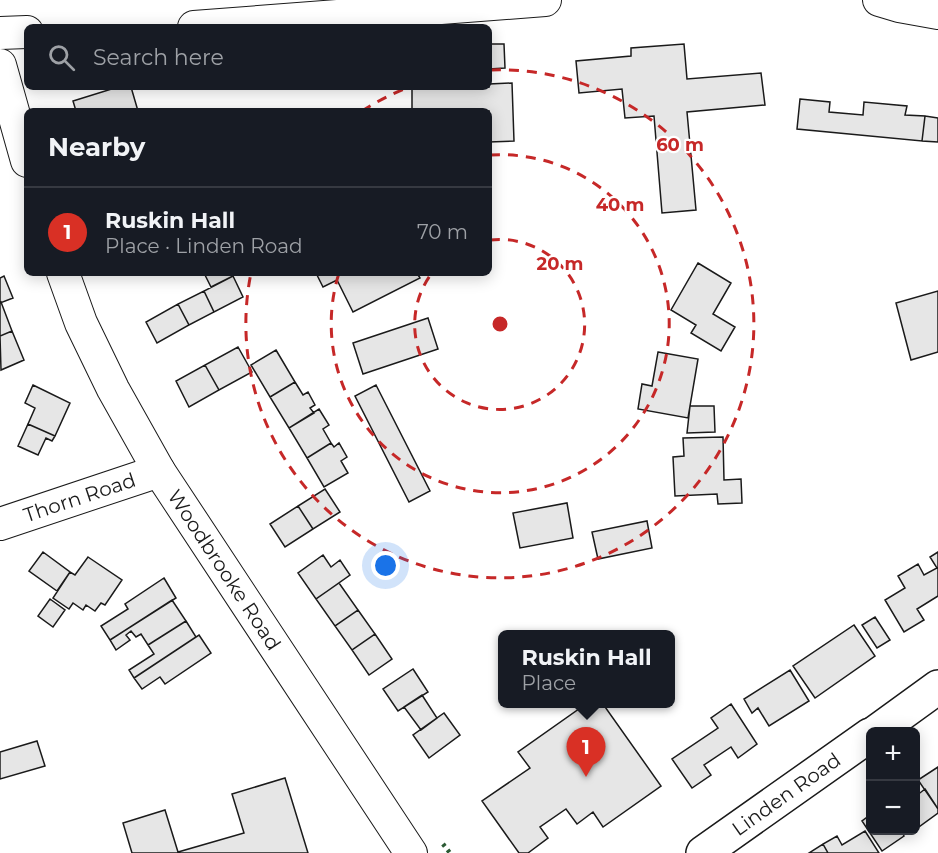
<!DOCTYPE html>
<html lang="en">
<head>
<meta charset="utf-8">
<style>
  :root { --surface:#171b24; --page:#242831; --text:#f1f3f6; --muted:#9ea1a6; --line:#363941; --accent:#d93025 }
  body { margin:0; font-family:Montserrat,sans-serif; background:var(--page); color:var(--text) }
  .controls { position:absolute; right:18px; bottom:18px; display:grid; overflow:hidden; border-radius:9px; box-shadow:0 3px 15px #0003 }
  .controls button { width:54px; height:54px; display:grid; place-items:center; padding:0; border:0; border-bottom:2px solid var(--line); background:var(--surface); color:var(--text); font:30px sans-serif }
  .you { position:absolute; left:386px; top:566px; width:21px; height:21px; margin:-15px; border:4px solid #fff; border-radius:50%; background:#1a73e8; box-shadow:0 0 0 9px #1a73e833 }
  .badge { display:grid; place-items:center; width:39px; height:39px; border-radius:50%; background:var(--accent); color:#fff; font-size:20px; font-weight:700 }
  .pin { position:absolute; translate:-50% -50px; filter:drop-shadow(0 2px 3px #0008) }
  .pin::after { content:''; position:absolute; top:32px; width:21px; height:18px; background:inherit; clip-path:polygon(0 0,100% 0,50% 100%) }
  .popup { position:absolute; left:498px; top:630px; width:177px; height:78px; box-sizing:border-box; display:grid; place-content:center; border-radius:9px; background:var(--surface); filter:drop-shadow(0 2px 4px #0005); font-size:20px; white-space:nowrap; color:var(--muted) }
  .popup b { font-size:22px; color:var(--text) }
  .popup::after { content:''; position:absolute; left:50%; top:100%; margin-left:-12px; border:12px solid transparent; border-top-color:var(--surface) }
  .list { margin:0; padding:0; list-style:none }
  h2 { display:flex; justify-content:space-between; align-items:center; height:78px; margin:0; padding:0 24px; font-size:26px }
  h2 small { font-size:20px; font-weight:400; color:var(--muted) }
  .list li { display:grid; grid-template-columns:39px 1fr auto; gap:18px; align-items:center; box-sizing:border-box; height:90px; padding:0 24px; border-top:2px solid var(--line) }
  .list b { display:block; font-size:22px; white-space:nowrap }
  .list p { margin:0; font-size:20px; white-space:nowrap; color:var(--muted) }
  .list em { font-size:20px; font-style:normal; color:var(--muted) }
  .icon { flex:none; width:33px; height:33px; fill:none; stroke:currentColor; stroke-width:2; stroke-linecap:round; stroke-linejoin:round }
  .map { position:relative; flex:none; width:938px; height:853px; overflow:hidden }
  .search { position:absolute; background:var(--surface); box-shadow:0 3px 15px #0003; left:24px; top:24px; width:468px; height:66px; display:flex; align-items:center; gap:15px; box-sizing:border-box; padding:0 21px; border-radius:9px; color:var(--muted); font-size:22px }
  .panel { position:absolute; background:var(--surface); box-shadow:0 3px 15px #0003; left:24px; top:108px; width:468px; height:168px; border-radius:9px }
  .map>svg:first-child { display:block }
  .building { fill:#e6e6e6; stroke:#1a1a1a; stroke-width:1.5 }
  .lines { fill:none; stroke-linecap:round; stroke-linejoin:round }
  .minor-casing { stroke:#1a1a1a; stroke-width:34 }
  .highway-casing { stroke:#1a1a1a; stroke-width:36 }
  .minor { stroke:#fff; stroke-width:32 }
  .highway { stroke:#fff; stroke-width:33 }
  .hedge { stroke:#2b5a34; stroke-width:4.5; stroke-dasharray:3 4.5; stroke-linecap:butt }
  .ring { fill:none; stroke:#c62828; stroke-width:3; stroke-dasharray:10 8 }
  .labels { text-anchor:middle; stroke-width:4.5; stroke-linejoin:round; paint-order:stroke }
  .street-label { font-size:20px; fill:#1a1a1a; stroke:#fff }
  .centre { fill:#c62828; stroke:#fff; stroke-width:3 }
  .ring-label { font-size:18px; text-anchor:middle; font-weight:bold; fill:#c62828; stroke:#fff; stroke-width:4.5; stroke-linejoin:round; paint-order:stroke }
</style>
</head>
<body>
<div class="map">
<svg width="938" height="853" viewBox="0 0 938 853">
  <rect width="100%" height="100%" fill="#fff"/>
  <path class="building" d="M 489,44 L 504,44 L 505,68 L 489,69 Z
    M 684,44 L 687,79 L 761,73 L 765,105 L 687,112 L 696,210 L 662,213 L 654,116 L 625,118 L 622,89 L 579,93 L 576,61 L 631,56 L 631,48 Z
    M 512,83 L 514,141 L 489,142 L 489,111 L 412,111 L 412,87 L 489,87 L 489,84 Z
    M 118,87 L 131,87 L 138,111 L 76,111 L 73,101 Z
    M 800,99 L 830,102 L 829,112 L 863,115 L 864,102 L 907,106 L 905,115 L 925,116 L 922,141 L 797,129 Z
    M 925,116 L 938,118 L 938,142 L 922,141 Z
    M 698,263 L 731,283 L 713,314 L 735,327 L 721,351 L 691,333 L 696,325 L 671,310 Z
    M 204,273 L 231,273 L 233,276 L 211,287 Z
    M 316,273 L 417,273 L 420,278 L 353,312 L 337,280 L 323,287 Z
    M 4,276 L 13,298 L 0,303 L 0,278 Z
    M 233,276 L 243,297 L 214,312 L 204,291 Z
    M 204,291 L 214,312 L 189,325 L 178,304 Z
    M 938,291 L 938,352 L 911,360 L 896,303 Z
    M 1,302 L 12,331 L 0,336 L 0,303 Z
    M 178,304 L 189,325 L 157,343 L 146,322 Z
    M 428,318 L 438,349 L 363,374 L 353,343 Z
    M 12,331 L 24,360 L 1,370 L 0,336 Z
    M 238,347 L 252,372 L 219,390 L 205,365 Z
    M 276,350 L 295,382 L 270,397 L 251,365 Z
    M 658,352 L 698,359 L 688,418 L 638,409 L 642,384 L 652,386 Z
    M 205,365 L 219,390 L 189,407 L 176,381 Z
    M 295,382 L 303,395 L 308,392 L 315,405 L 310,408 L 314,413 L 289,428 L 270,397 Z
    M 33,385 L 70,403 L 55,436 L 28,424 L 35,408 L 25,403 Z
    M 376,385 L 430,491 L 409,502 L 355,396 Z
    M 690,406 L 714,406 L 715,432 L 687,433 Z
    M 319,409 L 329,425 L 323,429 L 331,443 L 307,458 L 289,428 Z
    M 28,424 L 55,436 L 52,441 L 46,438 L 38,455 L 18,446 Z
    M 723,437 L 724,480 L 741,479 L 742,503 L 718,504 L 717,494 L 675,496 L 673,457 L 684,456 L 683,438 Z
    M 331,443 L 334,447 L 339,443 L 347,457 L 341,461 L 348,473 L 324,487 L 307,458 Z
    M 325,489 L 340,512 L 313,529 L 298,506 Z
    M 567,503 L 573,538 L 520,548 L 513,513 Z
    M 298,506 L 313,529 L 285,547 L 270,524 Z
    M 647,521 L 652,548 L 598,559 L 592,532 Z
    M 43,552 L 70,572 L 57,591 L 29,571 Z
    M 938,552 L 938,596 L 917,609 L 924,620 L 904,632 L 885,600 L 905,588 L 898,576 L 918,564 L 924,575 L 937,568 L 930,557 Z
    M 323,555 L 331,567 L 340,560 L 350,575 L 316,599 L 298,573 Z
    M 88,557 L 122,580 L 105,605 L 101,603 L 95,611 L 86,605 L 83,610 L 73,603 L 69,609 L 53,598 L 70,572 L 75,575 Z
    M 164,578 L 176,598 L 110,640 L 101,626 L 128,609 L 125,604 Z
    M 339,583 L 358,610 L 335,626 L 316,599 Z
    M 50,599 L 65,610 L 53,627 L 38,616 Z
    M 172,600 L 186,621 L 148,645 L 141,634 L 136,637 L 131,631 L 126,635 L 130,640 L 116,650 L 110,640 Z
    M 358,610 L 375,634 L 352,650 L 335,626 Z
    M 875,617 L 890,640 L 877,648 L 862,625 Z
    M 186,621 L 196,637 L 134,678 L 129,670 L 154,654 L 148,645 Z
    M 854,625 L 875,656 L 815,698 L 793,666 Z
    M 375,634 L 392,659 L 369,675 L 352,650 Z
    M 199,635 L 211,653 L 165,684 L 160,677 L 142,689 L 134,678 Z
    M 413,669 L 428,692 L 398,711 L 383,689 Z
    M 790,670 L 809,701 L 769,726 L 758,708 L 752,713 L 744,699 Z
    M 422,695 L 437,718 L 421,730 L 404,707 Z
    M 586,704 L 603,704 L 661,786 L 603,827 L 593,812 L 577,824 L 566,809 L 540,827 L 548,838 L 528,853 L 519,853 L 482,801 L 530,768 L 518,752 Z
    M 731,704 L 757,744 L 738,758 L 731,747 L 704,765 L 711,775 L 692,788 L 672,759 L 718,728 L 711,718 Z
    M 444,713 L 460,735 L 429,758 L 413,735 Z
    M 37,741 L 45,766 L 0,779 L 0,752 Z
    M 938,767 L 938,809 L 918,780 Z
    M 285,778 L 308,853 L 132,853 L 123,823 L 165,810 L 178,852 L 244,833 L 232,794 Z
    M 925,789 L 938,809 L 938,813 L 916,829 L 916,796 Z
    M 870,815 L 870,830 L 901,830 L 904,836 L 882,851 L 862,821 Z
    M 865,831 L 879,853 L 828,853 L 823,844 L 837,836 L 842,845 Z
    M 823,844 L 828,853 L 809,853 Z"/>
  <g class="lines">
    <defs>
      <g id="minor">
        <path d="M 879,0 L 899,6 L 938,13"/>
        <path d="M 194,27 L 545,0"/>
        <path d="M 0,33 L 27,32"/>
        <path d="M 0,65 L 27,161"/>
        <path id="s1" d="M 63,273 L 81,323 L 113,389 L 159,471 L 411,853"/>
        <path id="s2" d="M 0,524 L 159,471"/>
      </g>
      <g id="highway">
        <path d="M 876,732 L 938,687"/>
        <path id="s3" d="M 703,853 L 870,735"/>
      </g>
    </defs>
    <use href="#minor" class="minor-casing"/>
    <use href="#highway" class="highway-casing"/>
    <use href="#minor" class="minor"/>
    <use href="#highway" class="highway"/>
    <path class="hedge" d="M 443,844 L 450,853"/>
  </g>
  <g class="ring">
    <path d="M490 240A85 85 0 1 1 432 273"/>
    <path d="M490 155A169 169 0 1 1 339 273"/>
    <path d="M362 111A254 254 0 0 1 407 88M491 70A254 254 0 1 1 251 273"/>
  </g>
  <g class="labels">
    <g class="street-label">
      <text dy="7" stroke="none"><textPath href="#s2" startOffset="84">Thorn Road</textPath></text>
      <text dy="7" stroke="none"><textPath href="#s1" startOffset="339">Woodbrooke Road</textPath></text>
      <text dy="7" stroke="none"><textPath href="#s3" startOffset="102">Linden Road</textPath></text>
    </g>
  </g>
  <circle cx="500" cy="324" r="9" class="centre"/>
  <g class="ring-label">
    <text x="680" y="151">60 m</text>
    <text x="620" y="211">40 m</text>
    <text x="560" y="270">20 m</text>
  </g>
</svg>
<div class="controls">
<button>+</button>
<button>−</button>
</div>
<div class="you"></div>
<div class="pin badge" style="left:586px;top:777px">1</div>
<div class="popup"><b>Ruskin Hall</b>Place</div>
<div class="search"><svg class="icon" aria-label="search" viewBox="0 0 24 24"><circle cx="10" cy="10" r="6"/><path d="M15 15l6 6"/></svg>Search here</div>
<section class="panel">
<h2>Nearby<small></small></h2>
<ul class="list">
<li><span class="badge">1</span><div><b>Ruskin Hall</b><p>Place · Linden Road</p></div><em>70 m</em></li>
</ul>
</section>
</div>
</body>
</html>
